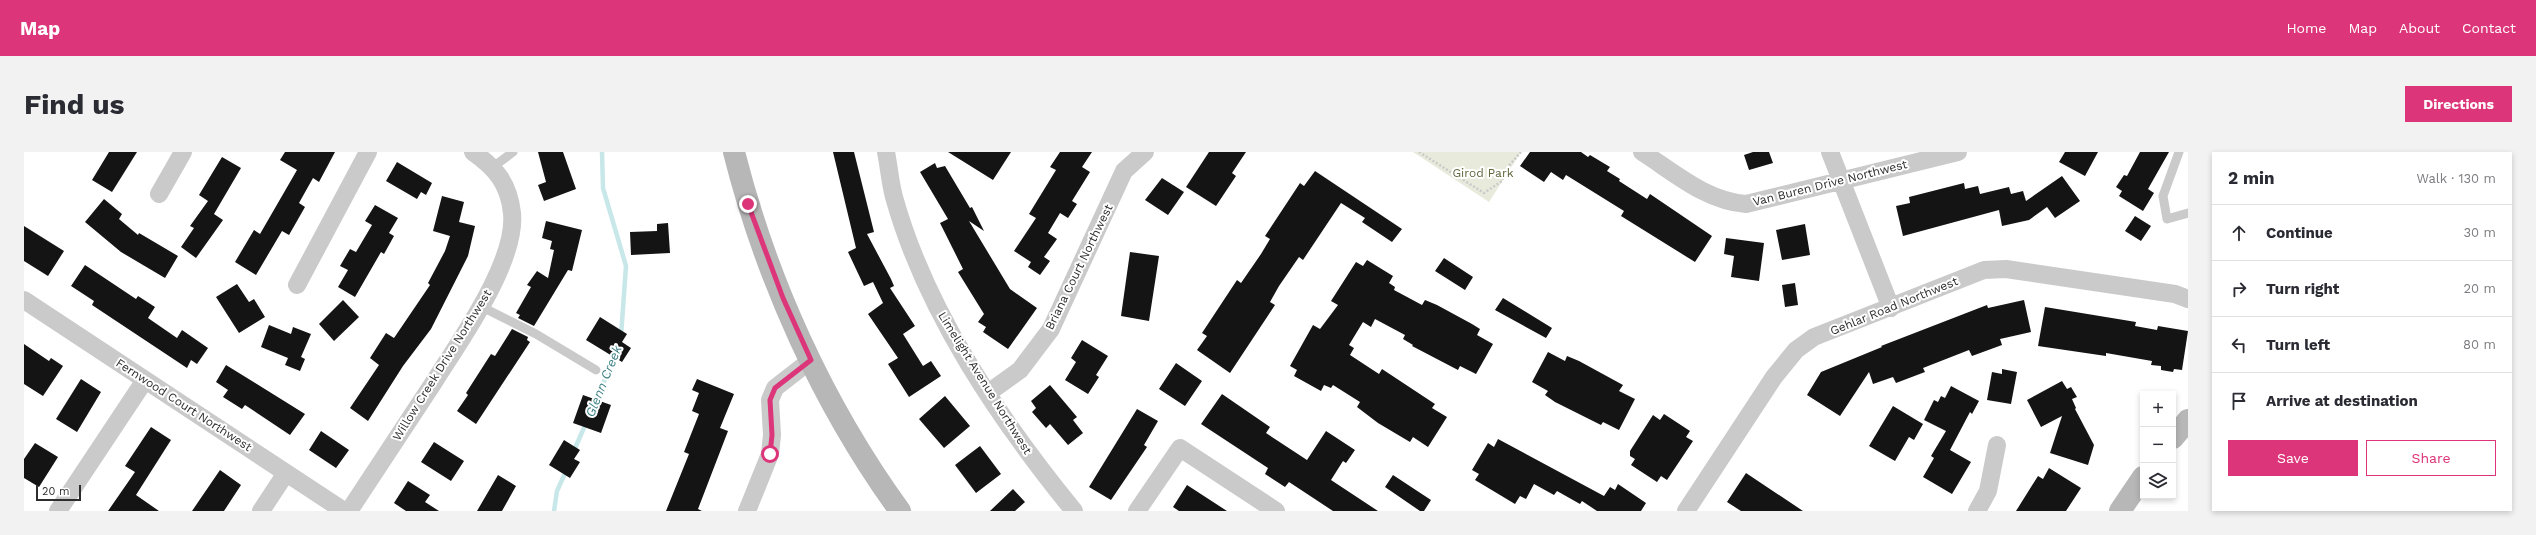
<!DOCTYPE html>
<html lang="en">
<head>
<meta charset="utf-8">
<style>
  :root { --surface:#fff; --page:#f2f2f3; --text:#2b2b33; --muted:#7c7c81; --line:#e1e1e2; --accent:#dd3579 }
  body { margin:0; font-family:"Work Sans",sans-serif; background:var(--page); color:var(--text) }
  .controls { position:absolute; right:12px; bottom:12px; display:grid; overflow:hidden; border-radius:0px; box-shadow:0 2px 6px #0003 }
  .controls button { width:36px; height:36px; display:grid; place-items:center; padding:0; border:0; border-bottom:1px solid var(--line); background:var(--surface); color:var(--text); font:20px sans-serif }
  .scale { position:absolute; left:12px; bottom:10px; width:45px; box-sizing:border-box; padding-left:4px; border:2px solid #2d2d2d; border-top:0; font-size:11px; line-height:14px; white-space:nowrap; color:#2d2d2d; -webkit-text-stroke:3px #fff; paint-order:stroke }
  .stop { position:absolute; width:12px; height:12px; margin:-9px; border:3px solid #dd3579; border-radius:50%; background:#fff }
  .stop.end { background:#dd3579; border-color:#fff; box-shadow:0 1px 4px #0008 }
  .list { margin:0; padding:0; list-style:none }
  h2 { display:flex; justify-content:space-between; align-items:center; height:52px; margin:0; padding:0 16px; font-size:17px }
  h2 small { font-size:13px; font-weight:400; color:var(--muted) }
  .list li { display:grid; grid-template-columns:26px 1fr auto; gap:12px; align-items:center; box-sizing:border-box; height:56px; padding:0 16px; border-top:1px solid var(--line) }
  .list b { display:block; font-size:15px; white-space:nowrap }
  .list em { font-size:13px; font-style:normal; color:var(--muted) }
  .actions { display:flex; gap:8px; padding:12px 16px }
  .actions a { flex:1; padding:9px 0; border:1px solid var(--accent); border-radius:0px; text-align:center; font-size:14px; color:var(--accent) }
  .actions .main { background:var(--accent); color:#fff }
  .icon { flex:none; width:22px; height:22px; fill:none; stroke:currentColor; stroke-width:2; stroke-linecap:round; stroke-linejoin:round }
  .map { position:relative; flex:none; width:2164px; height:359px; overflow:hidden; border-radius:0px }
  header { display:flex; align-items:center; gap:24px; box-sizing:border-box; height:56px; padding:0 20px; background:var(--accent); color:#fff }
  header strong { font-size:19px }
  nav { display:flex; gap:22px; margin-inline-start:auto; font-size:14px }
  .intro { display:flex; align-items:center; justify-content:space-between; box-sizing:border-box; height:96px; padding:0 24px }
  h1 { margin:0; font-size:28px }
  .button { padding:10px 18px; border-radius:0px; background:var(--accent); color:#fff; font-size:14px; font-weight:700 }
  main { display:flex; gap:24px; padding:0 24px }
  aside { flex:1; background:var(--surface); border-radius:0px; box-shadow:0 2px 6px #0003 }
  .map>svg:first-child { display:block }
  .green { fill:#e8eadb }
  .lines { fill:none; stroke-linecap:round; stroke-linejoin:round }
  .stream { stroke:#c7e7e9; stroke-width:4.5 }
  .building { fill:#141414 }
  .path { stroke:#cacaca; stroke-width:2.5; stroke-dasharray:2 2; stroke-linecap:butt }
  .lane { stroke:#cacaca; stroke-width:9 }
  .street { stroke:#cacaca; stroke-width:18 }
  .secondary { stroke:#b7b7b7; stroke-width:22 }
  .route { stroke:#dd3579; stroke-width:5 }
  .labels { text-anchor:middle; stroke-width:4; stroke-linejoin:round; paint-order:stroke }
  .park-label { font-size:12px; fill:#5e663c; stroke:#fff }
  .street-label { font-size:12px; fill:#2d2d2d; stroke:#fff }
  .water-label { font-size:13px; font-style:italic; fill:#3d8085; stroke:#fff }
</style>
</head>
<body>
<header>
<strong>Map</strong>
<nav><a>Home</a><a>Map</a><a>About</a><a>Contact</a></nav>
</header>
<div class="intro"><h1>Find us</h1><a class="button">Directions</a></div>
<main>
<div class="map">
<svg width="2164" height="359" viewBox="0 0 2164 359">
  <rect width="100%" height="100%" fill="#fff"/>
  <path class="green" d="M 1389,0 L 1497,0 L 1465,50 Z"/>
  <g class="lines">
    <path class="stream" d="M 578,0 L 579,36 L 602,114 L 597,184
      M 570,253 L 592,201
      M 549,301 L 562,271
      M 530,359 L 533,339 L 543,317"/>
  </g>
  <path class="building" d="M 85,0 L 113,0 L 88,40 L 68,28 Z
    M 261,0 L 311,0 L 295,30 L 289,26 L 275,51 L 281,55 L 265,83 L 258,79 L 232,123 L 211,110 L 230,78 L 236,82 L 273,18 L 256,8 Z
    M 514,0 L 539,0 L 552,37 L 520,49 L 514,33 L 522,30 Z
    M 809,0 L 830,0 L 850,80 L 843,82 L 867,127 L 870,134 L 866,136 L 891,174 L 879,182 L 899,214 L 907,209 L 917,224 L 885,245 L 864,212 L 874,206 L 844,162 L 859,151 L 849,130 L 840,134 L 824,100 L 832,96 Z
    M 924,0 L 987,0 L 969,28 Z
    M 1036,0 L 1068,0 L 1058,15 L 1066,20 L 1048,49 L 1053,52 L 1044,66 L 1036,61 L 1024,81 L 1033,87 L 1020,105 L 1026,109 L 1016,123 L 1004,115 L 1007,110 L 990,99 L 1012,66 L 1005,62 L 1032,18 L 1026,15 Z
    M 1185,0 L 1222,0 L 1208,21 L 1212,24 L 1192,54 L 1162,35 Z
    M 1506,0 L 1557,0 L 1564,5 L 1566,3 L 1586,15 L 1583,19 L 1596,27 L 1595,29 L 1623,47 L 1626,42 L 1688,84 L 1671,110 L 1597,64 L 1600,59 L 1542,23 L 1539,28 L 1527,20 L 1520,30 L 1496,14 Z
    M 1729,0 L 1745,0 L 1749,11 L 1725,18 L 1720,3 Z
    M 2041,0 L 2074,0 L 2061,24 L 2035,10 Z
    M 2116,0 L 2145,0 L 2124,37 L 2130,41 L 2119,59 L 2095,44 L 2098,39 L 2092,35 L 2100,23 L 2103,24 Z
    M 198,5 L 217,16 L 190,62 L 199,68 L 172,106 L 157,95 L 170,76 L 166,74 L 184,49 L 175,43 Z
    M 373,10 L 408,31 L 402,43 L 397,40 L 393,47 L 362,29 Z
    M 911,11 L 913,16 L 921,14 L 946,56 L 948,55 L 960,79 L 945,69 L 986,137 L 1013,156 L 984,197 L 959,180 L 962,175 L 954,170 L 960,162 L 934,120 L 939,117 L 916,71 L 924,67 L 896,20 Z
    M 1291,19 L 1378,77 L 1368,90 L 1338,70 L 1341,66 L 1317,51 L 1279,108 L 1275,105 L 1255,134 L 1246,150 L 1251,153 L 1206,221 L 1173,198 L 1183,184 L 1178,181 L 1213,128 L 1217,131 L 1237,102 L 1246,87 L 1241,84 L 1276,31 L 1280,34 Z
    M 2038,24 L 2056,49 L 2031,66 L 2023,55 L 2005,68 L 1978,74 L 1975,58 L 1879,84 L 1872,54 L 1886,51 L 1885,45 L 1940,31 L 1941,37 L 1954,34 L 1956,42 L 1985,35 L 1987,42 L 1999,39 L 2002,49 Z
    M 1138,26 L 1160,40 L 1144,63 L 1121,48 Z
    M 418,44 L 440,50 L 435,70 L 451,74 L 444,104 L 407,177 L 379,214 L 344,269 L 326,256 L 355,213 L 346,206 L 362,181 L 370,186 L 406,133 L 404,131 L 421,99 L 426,84 L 409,79 Z
    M 80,47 L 98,62 L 95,67 L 114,83 L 115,81 L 154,104 L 141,126 L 97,100 L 61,70 Z
    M 351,53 L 374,66 L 365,81 L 370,84 L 360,102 L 357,100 L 331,145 L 314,135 L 324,118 L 316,114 L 326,97 L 332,100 L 348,73 L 341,69 Z
    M 2111,64 L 2127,74 L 2117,89 L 2101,79 Z
    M 522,69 L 558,78 L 548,119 L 544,118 L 510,174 L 494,166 L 496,163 L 492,161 L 507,135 L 503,133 L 513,119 L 524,126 L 530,98 L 526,97 L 528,89 L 518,86 Z
    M 644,71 L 646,101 L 607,103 L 606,80 L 633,79 L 633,72 Z
    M 1781,72 L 1786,103 L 1758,108 L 1752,78 Z
    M 0,74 L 40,99 L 24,124 L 0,109 Z
    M 1702,86 L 1740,91 L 1735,129 L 1707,125 L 1710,104 L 1700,102 Z
    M 1106,100 L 1135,104 L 1125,169 L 1097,164 Z
    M 1420,106 L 1449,125 L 1441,138 L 1411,119 Z
    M 1343,108 L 1369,124 L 1365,131 L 1371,135 L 1370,138 L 1398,153 L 1401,148 L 1413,153 L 1448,172 L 1456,177 L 1453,183 L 1469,192 L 1452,222 L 1436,214 L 1434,218 L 1388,194 L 1389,193 L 1379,187 L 1381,183 L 1351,167 L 1347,175 L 1339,170 L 1325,193 L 1330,196 L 1326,203 L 1355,222 L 1358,217 L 1411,252 L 1408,256 L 1423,265 L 1404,295 L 1389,285 L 1386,290 L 1354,271 L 1333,255 L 1336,250 L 1309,233 L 1307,236 L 1300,233 L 1297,239 L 1270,224 L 1273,218 L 1266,214 L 1289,173 L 1296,177 L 1314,153 L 1307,149 L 1332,110 L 1339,114 Z
    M 61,113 L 112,147 L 114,144 L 131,155 L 124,166 L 153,186 L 158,178 L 184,196 L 173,212 L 167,208 L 163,216 L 68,153 L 70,149 L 47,134 Z
    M 1771,131 L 1774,153 L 1761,155 L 1758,133 Z
    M 213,132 L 225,150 L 230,147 L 241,165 L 215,181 L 192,145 Z
    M 1479,146 L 1528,176 L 1522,186 L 1471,158 Z
    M 319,148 L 335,165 L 310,189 L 295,172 Z
    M 2000,148 L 2007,180 L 1976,187 L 1978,193 L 1948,204 L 1945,198 L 1899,216 L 1901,220 L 1872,231 L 1869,225 L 1849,232 L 1845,220 L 1816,264 L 1783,243 L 1797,220 L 1858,195 L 1857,194 L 1963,153 L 1964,156 Z
    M 2021,155 L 2112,170 L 2111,174 L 2133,178 L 2134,174 L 2164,179 L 2158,218 L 2150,217 L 2149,220 L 2137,218 L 2137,214 L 2127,213 L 2128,209 L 2082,201 L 2082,204 L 2014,194 Z
    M 576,165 L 603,182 L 598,190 L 607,196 L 598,210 L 562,188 Z
    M 245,173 L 267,182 L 269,175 L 287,182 L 277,205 L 281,207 L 276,219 L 261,213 L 264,206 L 237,195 Z
    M 488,177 L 504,185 L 503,188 L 506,190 L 452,272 L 433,259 L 444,243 L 442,241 L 467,202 L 471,204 Z
    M 1058,188 L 1084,204 L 1072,223 L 1075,225 L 1064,242 L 1041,228 L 1052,210 L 1047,206 Z
    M 0,192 L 25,209 L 27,206 L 39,214 L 19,244 L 0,232 Z
    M 1524,200 L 1541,209 L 1543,204 L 1555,209 L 1599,233 L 1595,239 L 1611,247 L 1595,278 L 1579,270 L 1577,273 L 1531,250 L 1521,243 L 1524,239 L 1508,230 Z
    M 1152,211 L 1178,229 L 1161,254 L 1135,237 Z
    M 202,213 L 281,262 L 266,283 L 221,253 L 218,257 L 199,245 L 204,238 L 192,230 Z
    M 1978,217 L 1993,220 L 1987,252 L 1963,248 L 1968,220 L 1978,222 Z
    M 57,227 L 77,240 L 53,280 L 32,267 Z
    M 673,227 L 710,242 L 696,276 L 704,279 L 674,357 L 678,359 L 642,359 L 665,302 L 660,300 L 675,262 L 668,259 L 675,241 L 668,238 Z
    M 2038,229 L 2043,237 L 2047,235 L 2053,245 L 2048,247 L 2052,256 L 2051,257 L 2070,293 L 2064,313 L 2026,301 L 2038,264 L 2017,275 L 2003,248 Z
    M 1026,233 L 1053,265 L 1049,268 L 1059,281 L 1044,293 L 1026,272 L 1022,276 L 1008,260 L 1012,256 L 1007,249 Z
    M 1927,234 L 1955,249 L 1948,262 L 1946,260 L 1926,298 L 1947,310 L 1928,342 L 1899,325 L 1910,306 L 1907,304 L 1922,279 L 1900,268 L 1910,248 L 1914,250 L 1917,244 L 1921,246 Z
    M 1198,242 L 1246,275 L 1242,281 L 1283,308 L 1302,279 L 1331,298 L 1322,311 L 1319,309 L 1307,328 L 1354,359 L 1309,359 L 1265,330 L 1261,335 L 1241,322 L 1244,316 L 1177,272 Z
    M 559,243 L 587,253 L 577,281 L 549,271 Z
    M 921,244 L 946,274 L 920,296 L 895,267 Z
    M 1869,254 L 1899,272 L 1890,288 L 1885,285 L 1871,309 L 1845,294 Z
    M 1113,257 L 1134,269 L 1120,293 L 1123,295 L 1087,348 L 1065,335 Z
    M 1640,262 L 1666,279 L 1662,285 L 1669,289 L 1643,328 L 1637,324 L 1633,330 L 1607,313 L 1611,307 L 1606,304 L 1606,299 L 1629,263 L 1636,268 Z
    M 127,275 L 147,288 L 112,343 L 135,359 L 84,359 L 111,320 L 101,314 Z
    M 297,279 L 325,298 L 312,316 L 285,298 Z
    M 1474,287 L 1580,344 L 1586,335 L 1591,338 L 1594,332 L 1622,351 L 1617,359 L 1573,359 L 1558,349 L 1556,352 L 1533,339 L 1530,343 L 1510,332 L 1502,347 L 1496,344 L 1491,352 L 1451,328 L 1455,322 L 1448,318 L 1464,291 L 1470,295 Z
    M 540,288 L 556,298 L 550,307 L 556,310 L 546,326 L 525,313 Z
    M 410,290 L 440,309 L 427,329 L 397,310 Z
    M 11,291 L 34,305 L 15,335 L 0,326 L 0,307 Z
    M 956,294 L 977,322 L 952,341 L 931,313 Z
    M 2025,316 L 2057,336 L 2042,359 L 1992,359 L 2014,324 L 2019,327 Z
    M 196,318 L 217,333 L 200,359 L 168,359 Z
    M 1722,321 L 1779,359 L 1717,359 L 1703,350 Z
    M 474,323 L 492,334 L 478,359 L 453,359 Z
    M 1369,323 L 1407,348 L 1400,359 L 1396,359 L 1361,335 Z
    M 384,329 L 406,343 L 401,350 L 415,359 L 382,359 L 370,351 Z
    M 1163,333 L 1203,359 L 1155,359 L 1149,355 Z
    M 989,337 L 1001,350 L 991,359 L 966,359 Z"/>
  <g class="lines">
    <path class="path" d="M 1395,0 L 1460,41 L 1478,29 L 1482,17 L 1497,0"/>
    <path class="lane" d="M 2155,0 L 2139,44 L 2143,67 L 2164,61
      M 469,15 L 489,0
      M 458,155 L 512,182 L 572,218"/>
    <path class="street" d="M 862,0 C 865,15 866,30 870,45 C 902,160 976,268 1050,359
      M 1618,0 C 1651,21 1682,49 1722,52 L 1934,0
      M 1806,0 L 1867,156
      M 135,42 L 159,0
      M 273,133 L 344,0
      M 0,148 L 320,359
      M 964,241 L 996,218 L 1027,177 L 1100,19 L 1121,0
      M 34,359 L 121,228
      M 237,359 L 262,321
      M 325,359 C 353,316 382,273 410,230 C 435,190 493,110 488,61 C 485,32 472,16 449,0
      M 723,359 L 746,302 L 748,283 L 746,248 L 751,236 L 787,208
      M 1113,359 L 1156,296 L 1252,359
      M 1662,359 L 1750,225 L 1772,198 L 1790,185 L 1960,118 L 1982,117 L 2151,142 L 2164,147
      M 1953,359 L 1964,339 L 1973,293"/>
    <path class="secondary" d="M 710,0 C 742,127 799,253 876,359
      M 2149,286 L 2164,268
      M 2096,359 L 2119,325"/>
  </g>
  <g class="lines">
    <path class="route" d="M 724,52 L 759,146 L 787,208 L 751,236 L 746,248 L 748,283 L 746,302"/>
  </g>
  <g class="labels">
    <g class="park-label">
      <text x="1459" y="25">Girod Park</text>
    </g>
    <g class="street-label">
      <text transform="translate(1806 31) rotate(-14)" y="4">Van Buren Drive Northwest</text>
      <text transform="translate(1055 115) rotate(-64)" y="4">Briana Court Northwest</text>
      <text transform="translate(1870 154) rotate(-22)" y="4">Gehlar Road Northwest</text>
      <text transform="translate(418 213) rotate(-58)" y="4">Willow Creek Drive Northwest</text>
      <text transform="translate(961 231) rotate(58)" y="4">Limelight Avenue Northwest</text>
      <text transform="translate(160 253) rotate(33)" y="4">Fernwood Court Northwest</text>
    </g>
    <g class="water-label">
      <text transform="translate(579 229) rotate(-68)" y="5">Glenn Creek</text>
    </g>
  </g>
</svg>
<div class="controls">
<button>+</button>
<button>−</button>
<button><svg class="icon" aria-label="layers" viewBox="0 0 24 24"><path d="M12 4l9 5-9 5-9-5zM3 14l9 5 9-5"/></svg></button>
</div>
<div class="scale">20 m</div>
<div class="stop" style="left:746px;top:302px"></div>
<div class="stop end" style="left:724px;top:52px"></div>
</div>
<aside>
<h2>2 min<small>Walk · 130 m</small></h2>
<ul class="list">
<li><svg class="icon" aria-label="ahead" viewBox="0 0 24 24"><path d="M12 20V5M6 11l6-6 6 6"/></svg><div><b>Continue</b></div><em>30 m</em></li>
<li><svg class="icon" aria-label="right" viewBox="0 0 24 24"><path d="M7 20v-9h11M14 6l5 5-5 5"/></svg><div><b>Turn right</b></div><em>20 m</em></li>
<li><svg class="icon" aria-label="left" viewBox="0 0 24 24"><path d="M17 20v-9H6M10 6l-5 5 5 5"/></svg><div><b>Turn left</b></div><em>80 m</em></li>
<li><svg class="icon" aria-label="arrive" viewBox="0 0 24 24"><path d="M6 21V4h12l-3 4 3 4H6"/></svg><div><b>Arrive at destination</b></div></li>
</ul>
<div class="actions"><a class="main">Save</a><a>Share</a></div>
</aside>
</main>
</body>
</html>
